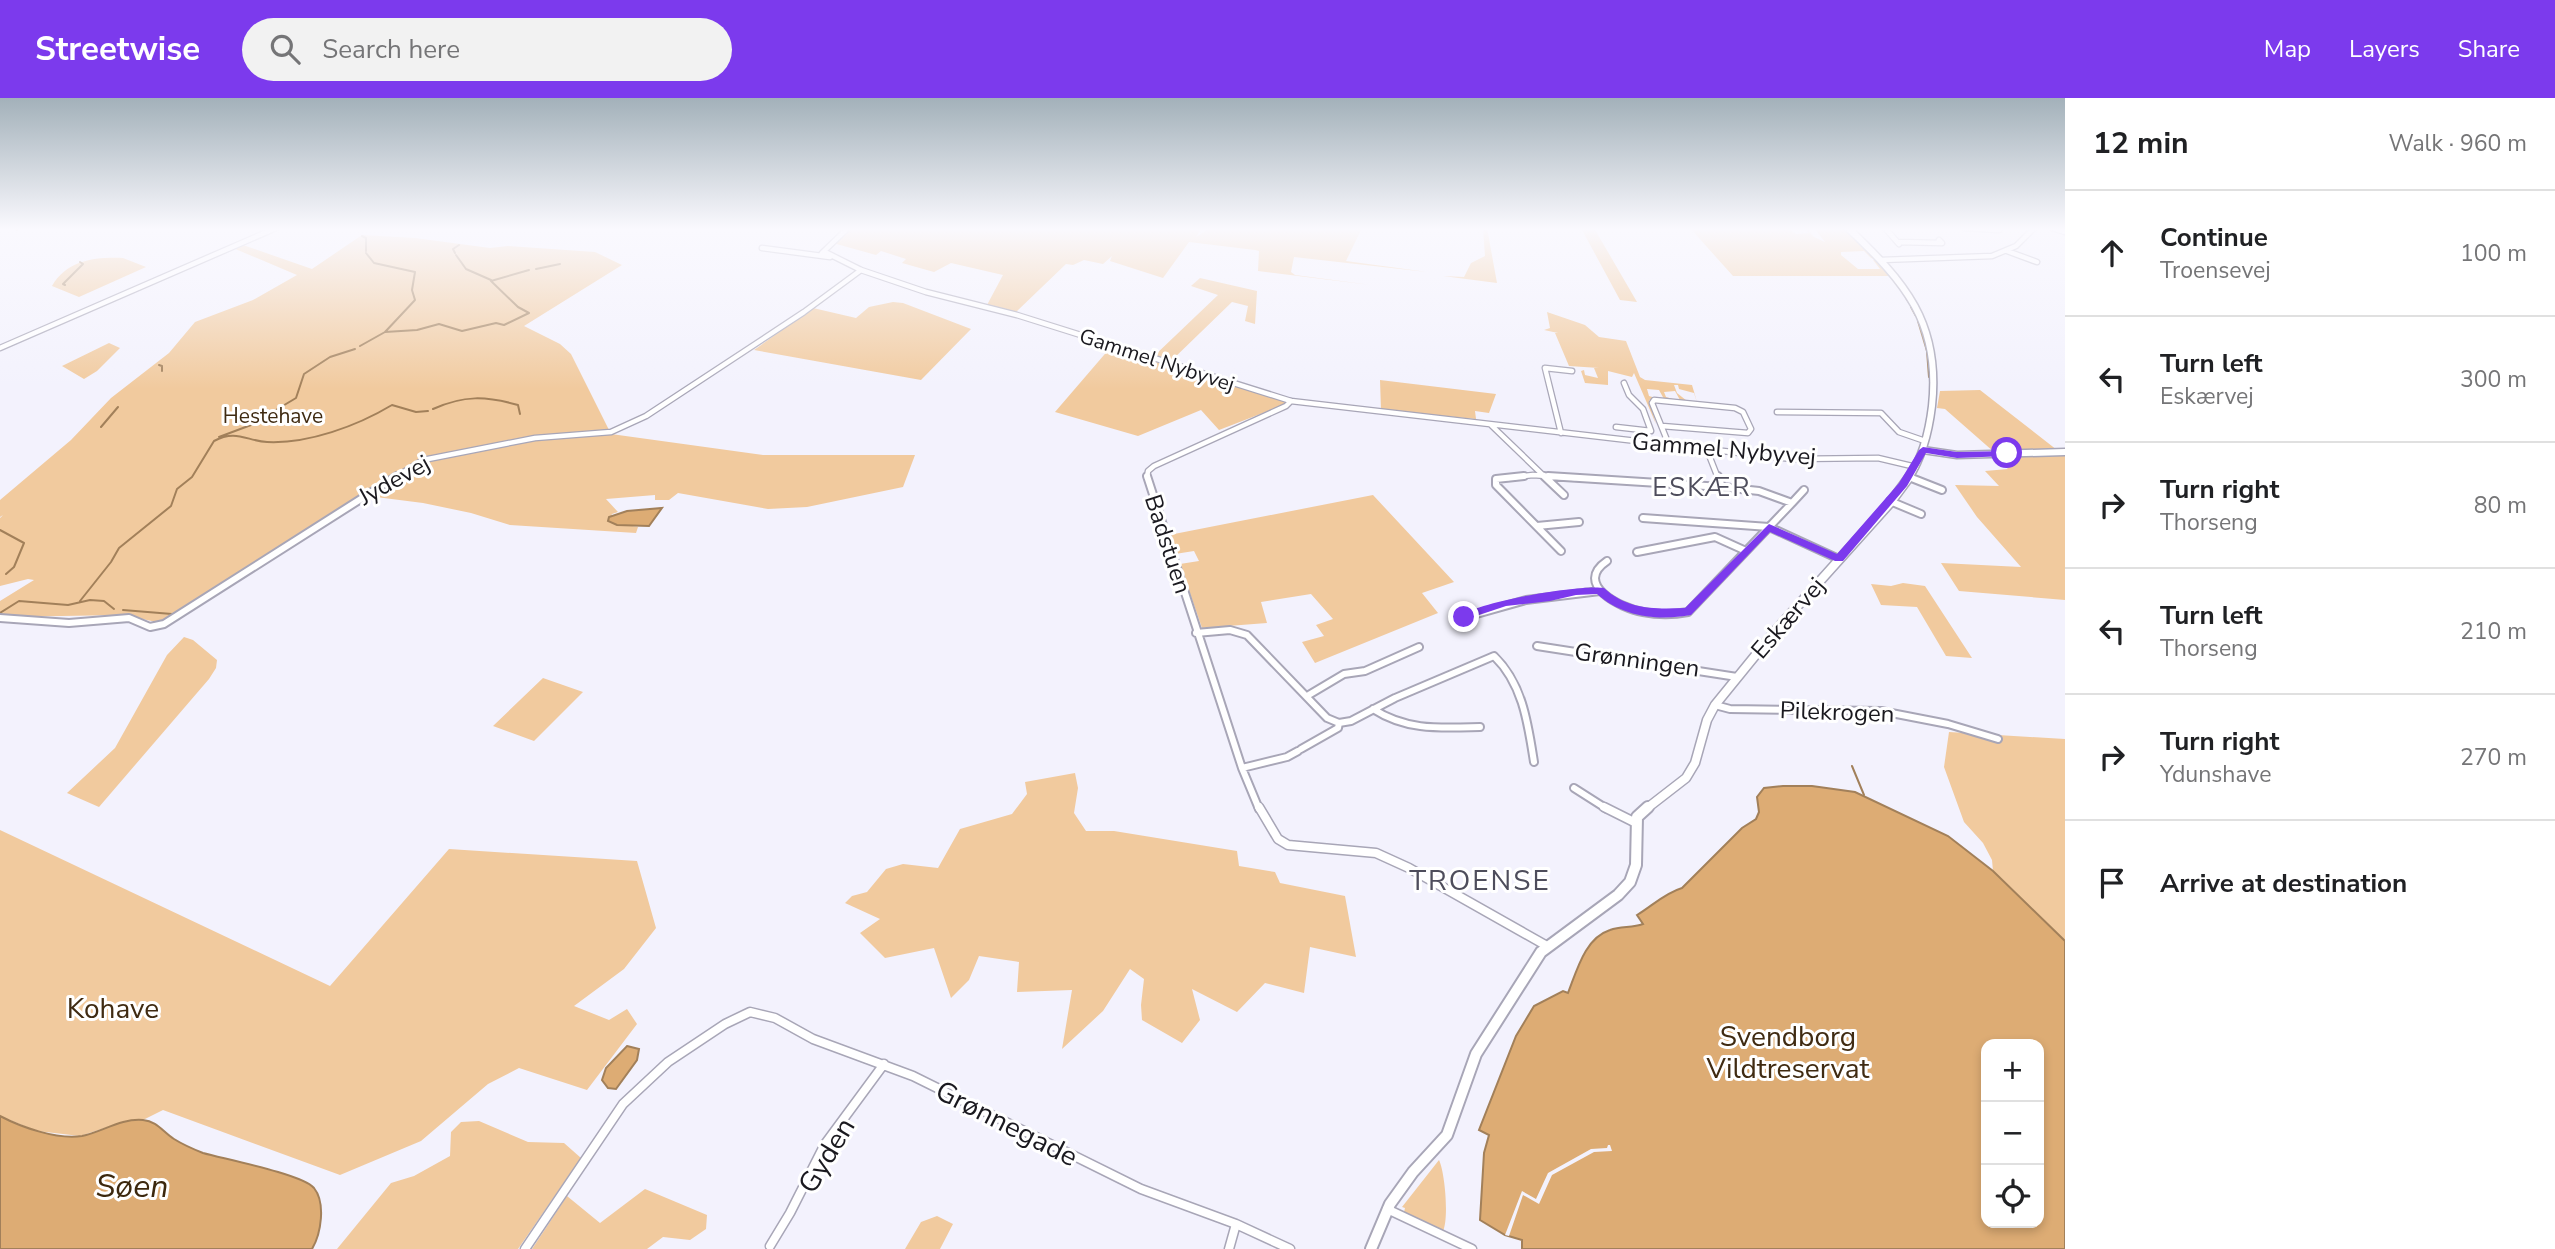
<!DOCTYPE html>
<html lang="en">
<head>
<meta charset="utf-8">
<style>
  :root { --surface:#fff; --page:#f2f2f2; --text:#202124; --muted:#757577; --line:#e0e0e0; --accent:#7c3aed }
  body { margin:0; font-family:"Nunito Sans",sans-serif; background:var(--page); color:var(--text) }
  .controls { position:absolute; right:21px; bottom:21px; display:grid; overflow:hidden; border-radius:14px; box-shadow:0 4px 10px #0003 }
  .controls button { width:63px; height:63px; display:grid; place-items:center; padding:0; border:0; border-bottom:2px solid var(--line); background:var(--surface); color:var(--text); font:35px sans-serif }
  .stop { position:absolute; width:21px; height:21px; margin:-16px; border:5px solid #7c3aed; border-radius:50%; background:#fff }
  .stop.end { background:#7c3aed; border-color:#fff; box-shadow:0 2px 7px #0008 }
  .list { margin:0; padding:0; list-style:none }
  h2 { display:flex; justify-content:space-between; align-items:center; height:91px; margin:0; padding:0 28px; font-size:30px }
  h2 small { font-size:23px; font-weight:400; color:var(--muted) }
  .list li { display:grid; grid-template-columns:46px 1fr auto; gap:21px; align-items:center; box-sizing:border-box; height:126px; padding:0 28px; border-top:2px solid var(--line) }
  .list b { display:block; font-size:26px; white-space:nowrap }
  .list p { margin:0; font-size:23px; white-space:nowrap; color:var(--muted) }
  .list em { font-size:23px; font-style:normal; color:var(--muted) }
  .icon { flex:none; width:38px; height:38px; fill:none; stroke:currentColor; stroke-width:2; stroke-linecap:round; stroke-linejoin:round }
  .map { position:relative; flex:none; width:2065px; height:1151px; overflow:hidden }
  header { display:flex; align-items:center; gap:42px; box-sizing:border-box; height:98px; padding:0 35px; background:var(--accent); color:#fff }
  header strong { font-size:33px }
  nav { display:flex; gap:38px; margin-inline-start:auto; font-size:24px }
  .search { width:490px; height:63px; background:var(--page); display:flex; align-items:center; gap:18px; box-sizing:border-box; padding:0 24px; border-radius:38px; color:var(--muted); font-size:26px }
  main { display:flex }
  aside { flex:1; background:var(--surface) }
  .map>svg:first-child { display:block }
  .green { fill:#f1ca9e }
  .water { fill:#ddac74; stroke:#a2805a; stroke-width:2; fill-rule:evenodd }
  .pier { fill:#f3f2fd }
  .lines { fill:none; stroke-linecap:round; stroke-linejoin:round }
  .stream { stroke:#a2805a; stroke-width:2 }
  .street-far2-casing { stroke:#a8a6b7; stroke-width:7 }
  .street-far1-casing { stroke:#a8a6b7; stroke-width:10 }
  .street-casing { stroke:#a8a6b7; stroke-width:11 }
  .secondary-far2-casing { stroke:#a8a6b7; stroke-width:9 }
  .secondary-far1-casing { stroke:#a8a6b7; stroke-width:11 }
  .secondary-casing { stroke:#a8a6b7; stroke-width:14 }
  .street-far2 { stroke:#fff; stroke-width:4.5 }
  .street-far1 { stroke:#fff; stroke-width:6 }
  .street { stroke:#fff; stroke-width:8 }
  .secondary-far2 { stroke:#fff; stroke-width:6 }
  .secondary-far1 { stroke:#fff; stroke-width:8 }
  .secondary { stroke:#fff; stroke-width:10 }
  .route { fill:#7c3aed }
  .labels { text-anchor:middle; stroke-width:6; stroke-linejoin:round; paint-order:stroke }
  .far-street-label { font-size:21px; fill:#1a191f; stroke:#fff }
  .far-park-label { font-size:21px; fill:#402b12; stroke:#fff }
  .street-label { font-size:24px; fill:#1a191f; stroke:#fff }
  .neighbourhood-label { font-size:26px; letter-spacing:2px; fill:#4e4d5c; stroke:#fff }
  .quarter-label { font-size:28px; letter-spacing:2px; fill:#4e4d5c; stroke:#fff }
  .near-park-label { font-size:28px; fill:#402b12; stroke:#fff }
  .near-street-label { font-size:28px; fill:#1a191f; stroke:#fff }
  .near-water-label { font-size:32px; font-style:italic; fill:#3c280e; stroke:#fff }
</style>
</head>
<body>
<header>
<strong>Streetwise</strong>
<div class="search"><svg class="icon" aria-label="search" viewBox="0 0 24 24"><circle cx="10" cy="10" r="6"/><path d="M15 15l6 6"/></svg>Search here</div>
<nav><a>Map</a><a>Layers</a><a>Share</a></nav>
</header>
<main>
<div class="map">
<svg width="2065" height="1151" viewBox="0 0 2065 1151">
  <rect width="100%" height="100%" fill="#f3f2fd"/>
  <path class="green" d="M 850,130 L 1191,130 L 1200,133 L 1196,139 L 1210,130 L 1362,130 L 1346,163 L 1427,174 L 1294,159 L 1291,174 L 1295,177 L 1371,187 L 1258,173 L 1259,153 L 1255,152 L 1189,144 L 1163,180 L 1110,163 L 1112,158 L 1103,166 L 1084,162 L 1073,167 L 1066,166 L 1016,214 L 987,207 L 1003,177 L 951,165 L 934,174 L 902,165 L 906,161 L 881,153 L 876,157 L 833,145 Z
    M 1483,130 L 1487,130 L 1497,185 L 1443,178 L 1464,179 L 1471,165 L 1485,158 Z
    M 1581,130 L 1594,130 L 1637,204 L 1620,202 Z
    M 1690,130 L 1788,130 L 1796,136 L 1808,135 L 1806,130 L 1814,139 L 1825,144 L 1814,130 L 1844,130 L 1877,161 L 1871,160 L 1864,153 L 1841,154 L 1841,157 L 1858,171 L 1880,171 L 1873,162 L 1879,163 L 1891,178 L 1733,178 Z
    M 362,137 L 415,140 L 490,150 L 508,148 L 595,154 L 622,167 L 524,228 L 560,246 L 571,256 L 609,332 L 534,339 L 423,361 L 361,398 L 161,525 L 123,517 L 0,519 L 0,503 L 34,482 L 28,481 L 0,488 L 0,420 L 3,417 L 0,419 L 0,402 L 71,342 L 111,300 L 169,255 L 195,224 L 253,202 L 297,177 L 233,150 L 243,147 L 312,171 Z
    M 123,160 L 146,169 L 79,199 L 52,188 C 67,162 95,159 123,160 Z
    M 1200,180 L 1257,193 L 1255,226 L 1245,223 L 1248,208 L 1232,204 L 1170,264 L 1153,259 L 1218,197 L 1191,188 Z
    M 893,204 L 903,205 L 971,231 L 921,282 L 754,252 L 813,210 L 856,220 L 869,209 Z
    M 1547,214 L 1585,227 L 1599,239 L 1626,243 L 1640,279 L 1645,282 L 1692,287 L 1697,304 L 1694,295 L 1679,291 L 1678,287 L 1674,287 L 1677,295 L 1687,303 L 1680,302 L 1675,293 L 1664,294 L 1666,299 L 1676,302 L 1664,301 L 1659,292 L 1647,291 L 1649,298 L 1659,301 L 1649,302 L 1656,326 L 1634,275 L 1632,279 L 1608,273 L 1608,287 L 1585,285 L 1581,273 L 1584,272 L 1585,277 L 1598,280 L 1594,270 L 1599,270 L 1569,268 L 1555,235 L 1558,235 L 1544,232 L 1550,230 Z
    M 109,245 L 120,250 L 97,273 L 84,281 L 62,268 Z
    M 1110,250 L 1286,303 L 1284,307 L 1219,332 L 1201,312 L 1138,338 L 1055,314 Z
    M 1380,282 L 1496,296 L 1489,315 L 1475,313 L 1476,321 L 1381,312 Z
    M 1980,292 L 2057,352 L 1994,354 L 1945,311 L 1937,310 L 1940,293 Z
    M 611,336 L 763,357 L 915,357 L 903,389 L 807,409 L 768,411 L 678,395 L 669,402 L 655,402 L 655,397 L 606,401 L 618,414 L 612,416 L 609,424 L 638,429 L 636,435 L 510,427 L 471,415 L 423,405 L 368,398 L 425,364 L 536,341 Z
    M 2065,355 L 2065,502 L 1959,493 L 1941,465 L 2021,469 L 1977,419 L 1955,387 L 1999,388 L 1985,373 L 2008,371 L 1992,358 Z
    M 1373,397 L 1454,484 L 1422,495 L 1438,515 L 1315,565 L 1302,544 L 1324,538 L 1316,527 L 1333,521 L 1311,496 L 1261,504 L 1267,525 L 1202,530 L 1180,466 L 1199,463 L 1194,453 L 1175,456 L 1169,437 Z
    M 1903,485 L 1925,488 L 1972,560 L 1946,558 L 1917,509 L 1881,507 L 1871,486 L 1891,488 Z
    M 184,539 L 193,542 L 217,562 L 216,570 L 209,581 L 99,709 L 67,695 L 115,650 L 167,557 Z
    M 543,580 L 583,594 L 534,643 L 493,628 Z
    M 1949,634 L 2065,641 L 2065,843 L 1993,773 L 1992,762 L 1983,745 L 1964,724 L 1944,669 Z
    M 1075,675 L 1078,690 L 1074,715 L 1086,733 L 1114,733 L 1237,753 L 1239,768 L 1275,774 L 1280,785 L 1345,798 L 1356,859 L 1310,849 L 1304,895 L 1265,885 L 1237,914 L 1192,891 L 1200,922 L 1182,945 L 1142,922 L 1141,907 L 1144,881 L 1130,871 L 1103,913 L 1062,951 L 1072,892 L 1017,894 L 1019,864 L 979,858 L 969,882 L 951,900 L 934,850 L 885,860 L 860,835 L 880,821 L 845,805 L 852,798 L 867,794 L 886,771 L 903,766 L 938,770 L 960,731 L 1012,716 L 1027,696 L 1025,684 Z
    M 0,732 L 330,888 L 449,751 L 637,763 L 656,830 L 624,871 L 574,908 L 609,922 L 627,911 L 637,926 L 587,992 L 519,970 L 488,986 L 421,1043 L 340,1077 L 163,1012 L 145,1021 L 126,1023 L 80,1038 L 37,1033 L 0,1018 Z
    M 479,1023 L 528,1044 L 564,1045 L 581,1060 L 518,1151 L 337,1151 L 391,1085 L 414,1078 L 450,1058 L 451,1034 L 461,1024 Z
    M 1439,1062 C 1445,1075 1449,1120 1443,1133 L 1404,1114 L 1405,1110 L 1402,1109 Z
    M 645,1091 L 707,1117 L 706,1131 L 690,1142 L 663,1139 L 647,1151 L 532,1151 L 567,1098 L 600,1125 Z
    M 937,1118 L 953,1126 L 940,1151 L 905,1151 L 921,1124 Z"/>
  <path class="water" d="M 662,410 L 649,428 L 617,427 L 608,423 L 609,419 L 627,413 Z
    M 1783,688 L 1812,688 L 1855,694 L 1948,738 L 1993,773 L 2065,843 L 2065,1151 L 1522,1151 L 1522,1142 L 1505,1137 L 1480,1122 L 1484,1055 L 1489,1037 L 1479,1032 L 1516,938 L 1534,908 L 1563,893 L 1568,895 C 1577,872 1585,840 1610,832 C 1621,828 1632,830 1643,826 L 1637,817 C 1652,808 1665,795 1682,790 L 1742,730 L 1756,721 L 1759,714 L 1757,699 L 1764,690 ZM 1986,946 L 2039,946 L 2039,1125 L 1986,1125 Z
    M 627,948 L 639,951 L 637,962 L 616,991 L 608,990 L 602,982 L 606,970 Z
    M 0,1018 C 21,1029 57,1042 82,1038 C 102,1034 121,1020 143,1022 C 157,1023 163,1034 174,1041 C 182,1046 193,1051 203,1055 C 224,1061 302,1076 314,1090 C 326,1105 321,1136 312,1151 L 0,1151 Z"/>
  <path class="pier" d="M 1608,1047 L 1610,1047 L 1612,1053 L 1594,1054 L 1552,1077 L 1539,1106 L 1523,1097 L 1509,1138 L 1505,1137 L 1522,1093 L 1536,1101 L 1548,1075 L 1591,1051 L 1607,1050 Z"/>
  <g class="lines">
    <path class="stream" d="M 15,130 L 17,132
      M 1843,130 L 1850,136
      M 362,138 L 366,140 L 366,153
      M 366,155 L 374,165 L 415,174 L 412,192 L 415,202 L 385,234
      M 455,155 L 453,151 L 459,147
      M 456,157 L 466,171 L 491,182
      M 536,171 L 560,166
      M 65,187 L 63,186 L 83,166 L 80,164
      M 1906,200 L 1910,206
      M 1911,209 L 1916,218
      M 1918,223 L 1927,253 L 1929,279
      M 360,248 L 385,234 L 417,232 L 439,226 L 462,233 L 496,225 L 504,227 L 529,215 L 518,209 L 491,183 L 529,172
      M 159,267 L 162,268 L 162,273
      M 433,311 C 464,297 486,298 518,307 L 520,316
      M 101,329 L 118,309
      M 219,339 L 251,327 L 296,300 L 304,276 L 330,259 L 355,251
      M 0,432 L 24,445 L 14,469 L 6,476
      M 80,503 L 111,464 L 119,450 L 171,408 L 177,391 L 192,379 L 214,343 C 236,331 247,343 267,344 C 308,346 357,328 392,307 L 416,314 L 428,313
      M 123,512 L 172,516
      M 0,515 L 19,503 L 68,507 L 90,502 L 104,503 L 114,511
      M 1852,668 L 1864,697"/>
    <defs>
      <path id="street-far2" d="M 1885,130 L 1899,146
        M 1965,130 L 1999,132
        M 2052,130 L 2065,134
        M 1898,144 L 1942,145 L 1939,142
        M 762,150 L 830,159
        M 2007,153 L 2037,164
        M 825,154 L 861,172 L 926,194 L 1017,217 L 1291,303 L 1792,361 L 1878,360 L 1916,369
        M 822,155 L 848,130
        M 1881,162 L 1992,158 L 2016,148 L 2034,130
        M 0,250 L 276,130
        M 1777,314 L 1881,315 L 1899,334 L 1925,343
        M 1491,327 L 1546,380
        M 1662,328 L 1748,335 L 1751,331 L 1743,314 L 1735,310 L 1654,302 L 1652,305 L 1669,347
        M 1616,329 L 1651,333 L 1643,311 L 1629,297 L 1624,285
        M 1561,335 L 1545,270 L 1572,273
        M 1707,352 L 1718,380
        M 394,380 L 423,362 L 535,340 L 611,334 L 646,318 L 804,214 L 861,172
        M 1147,380 L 1148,373 L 1154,368 L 1286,308 L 1291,303
        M 1508,380 L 1533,377 L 1575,380"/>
      <path id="street-far1" d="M 1147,378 L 1242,670 L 1259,711
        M 1524,378 L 1496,381 L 1496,387 L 1561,453
        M 1544,378 L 1564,397
        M 1548,378 L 1722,389 L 1718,378
        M 1909,379 L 1942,392
        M 1722,389 L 1759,393 L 1792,405 L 1804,392
        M 1890,403 L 1921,416
        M 1643,420 L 1769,429 L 1839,461
        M 1537,428 L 1579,424
        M 1637,454 L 1715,439 L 1746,453
        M 1607,463 C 1573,486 1620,510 1643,514 C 1658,517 1673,517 1688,514 L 1792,405
        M 0,520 L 69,525 L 129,520 L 150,529 L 164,526 L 397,378
        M 1455,522 L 1526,502 L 1600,493
        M 1196,535 L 1230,532 L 1247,537 L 1327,620 L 1339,625 L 1351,623 L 1395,600 L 1494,558 C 1523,586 1528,626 1534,664
        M 1537,548 L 1737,579
        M 1307,598 L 1344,576 L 1365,573 L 1419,549
        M 1715,607 L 1730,611 L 1881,613 L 1948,626 L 1998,641
        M 1373,611 C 1407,633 1441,630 1480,629
        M 1301,651 L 1338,630 L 1339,625
        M 1242,670 L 1287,659 L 1298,653
        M 1574,690 L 1607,711"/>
      <path id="street" d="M 1259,709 L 1278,741 L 1288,747 L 1376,755 L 1409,770 L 1547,848
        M 1604,709 L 1636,725
        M 1387,1111 L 1472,1151
        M 770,1148 L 790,1115 L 825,1046 L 884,966
        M 525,1151 L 623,1006 L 668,964 L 725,926 L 750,914 L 775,920 L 813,941 L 913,978 L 1141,1091 L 1236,1126 L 1290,1151
        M 1229,1151 L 1236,1126"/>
      <path id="secondary-far2" d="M 1848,130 C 1905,184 1941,225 1932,308 C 1929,333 1923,358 1909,380
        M 1923,352 L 1957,357 L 2065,354"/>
      <path id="secondary-far1" d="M 1646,711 L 1686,680 L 1695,665 L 1707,622 L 1715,607 L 1776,532 L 1890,405 L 1910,378"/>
      <path id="secondary" d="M 1371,1151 L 1390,1106 L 1413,1074 L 1447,1037 L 1476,956 L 1541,854 L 1618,797 L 1630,784 L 1636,767 L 1637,719 L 1648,709"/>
    </defs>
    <use href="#street-far2" class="street-far2-casing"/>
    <use href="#street-far1" class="street-far1-casing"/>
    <use href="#street" class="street-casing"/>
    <use href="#secondary-far2" class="secondary-far2-casing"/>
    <use href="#secondary-far1" class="secondary-far1-casing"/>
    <use href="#secondary" class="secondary-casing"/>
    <use href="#street-far2" class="street-far2"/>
    <use href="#street-far1" class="street-far1"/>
    <use href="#street" class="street"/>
    <use href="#secondary-far2" class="secondary-far2"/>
    <use href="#secondary-far1" class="secondary-far1"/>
    <use href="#secondary" class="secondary"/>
  </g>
  <linearGradient id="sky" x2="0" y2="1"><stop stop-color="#a3b1ba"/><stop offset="0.45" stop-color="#faf9fe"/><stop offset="1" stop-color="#faf9fe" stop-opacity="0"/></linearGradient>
  <rect width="2065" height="291" fill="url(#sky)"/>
  <path class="route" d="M 1923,349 L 1957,354 L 2007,353 L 2011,355 L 2007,358 L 1957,360 L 1926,355 L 1907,388 L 1843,463 L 1835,463 L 1770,434 L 1691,517 C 1659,523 1622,519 1597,496 L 1576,497 L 1550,503 L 1506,508 L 1464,522 L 1458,519 C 1475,504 1581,486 1604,490 C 1628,512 1654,511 1685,510 L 1769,426 L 1837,456 L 1899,385 L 1919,352 Z"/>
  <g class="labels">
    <g class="far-street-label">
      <text transform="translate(1157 262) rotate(18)" y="7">Gammel Nybyvej</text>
    </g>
    <g class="far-park-label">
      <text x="273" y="325">Hestehave</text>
    </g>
    <g class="street-label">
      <text transform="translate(1724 351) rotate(5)" y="8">Gammel Nybyvej</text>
      <text transform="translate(394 382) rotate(-29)" y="8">Jydevej</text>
      <text transform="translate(1168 446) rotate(72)" y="8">Badstuen</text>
      <text transform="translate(1788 520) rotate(-49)" y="8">Eskærvej</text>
      <text transform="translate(1637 562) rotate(8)" y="8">Grønningen</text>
      <text transform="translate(1837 614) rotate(2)" y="8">Pilekrogen</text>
    </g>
    <g class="neighbourhood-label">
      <text x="1702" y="398">ESKÆR</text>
    </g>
    <g class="quarter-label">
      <text x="1480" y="792">TROENSE</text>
    </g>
    <g class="near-park-label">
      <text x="113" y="920">Kohave</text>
      <text x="1788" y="948">Svendborg<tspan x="1788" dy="32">Vildtreservat</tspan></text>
    </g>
    <g class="near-street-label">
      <text transform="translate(1007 1025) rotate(27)" y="10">Grønnegade</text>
      <text transform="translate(826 1057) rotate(-59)" y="10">Gyden</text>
    </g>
    <g class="near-water-label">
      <text x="132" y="1099">Søen</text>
    </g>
  </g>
</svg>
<div class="controls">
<button>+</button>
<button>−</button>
<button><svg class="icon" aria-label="locate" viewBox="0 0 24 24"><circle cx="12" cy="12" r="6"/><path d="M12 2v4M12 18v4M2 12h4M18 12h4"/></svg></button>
</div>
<div class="stop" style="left:2007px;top:355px"></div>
<div class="stop end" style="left:1464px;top:519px"></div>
</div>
<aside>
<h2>12 min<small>Walk · 960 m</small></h2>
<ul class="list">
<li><svg class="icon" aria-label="ahead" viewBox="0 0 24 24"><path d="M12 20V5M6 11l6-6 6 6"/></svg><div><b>Continue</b><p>Troensevej</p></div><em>100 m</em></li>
<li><svg class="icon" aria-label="left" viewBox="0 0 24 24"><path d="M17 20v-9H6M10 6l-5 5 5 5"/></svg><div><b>Turn left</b><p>Eskærvej</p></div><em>300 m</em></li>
<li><svg class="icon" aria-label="right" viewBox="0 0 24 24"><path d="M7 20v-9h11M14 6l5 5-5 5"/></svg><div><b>Turn right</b><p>Thorseng</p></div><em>80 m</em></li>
<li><svg class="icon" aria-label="left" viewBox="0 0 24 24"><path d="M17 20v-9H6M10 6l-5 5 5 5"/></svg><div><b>Turn left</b><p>Thorseng</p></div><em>210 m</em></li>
<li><svg class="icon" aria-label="right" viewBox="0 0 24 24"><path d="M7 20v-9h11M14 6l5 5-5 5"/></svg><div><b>Turn right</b><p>Ydunshave</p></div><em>270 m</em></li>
<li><svg class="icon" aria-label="arrive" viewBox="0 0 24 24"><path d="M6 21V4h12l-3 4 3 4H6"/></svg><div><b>Arrive at destination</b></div></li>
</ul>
</aside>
</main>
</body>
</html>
